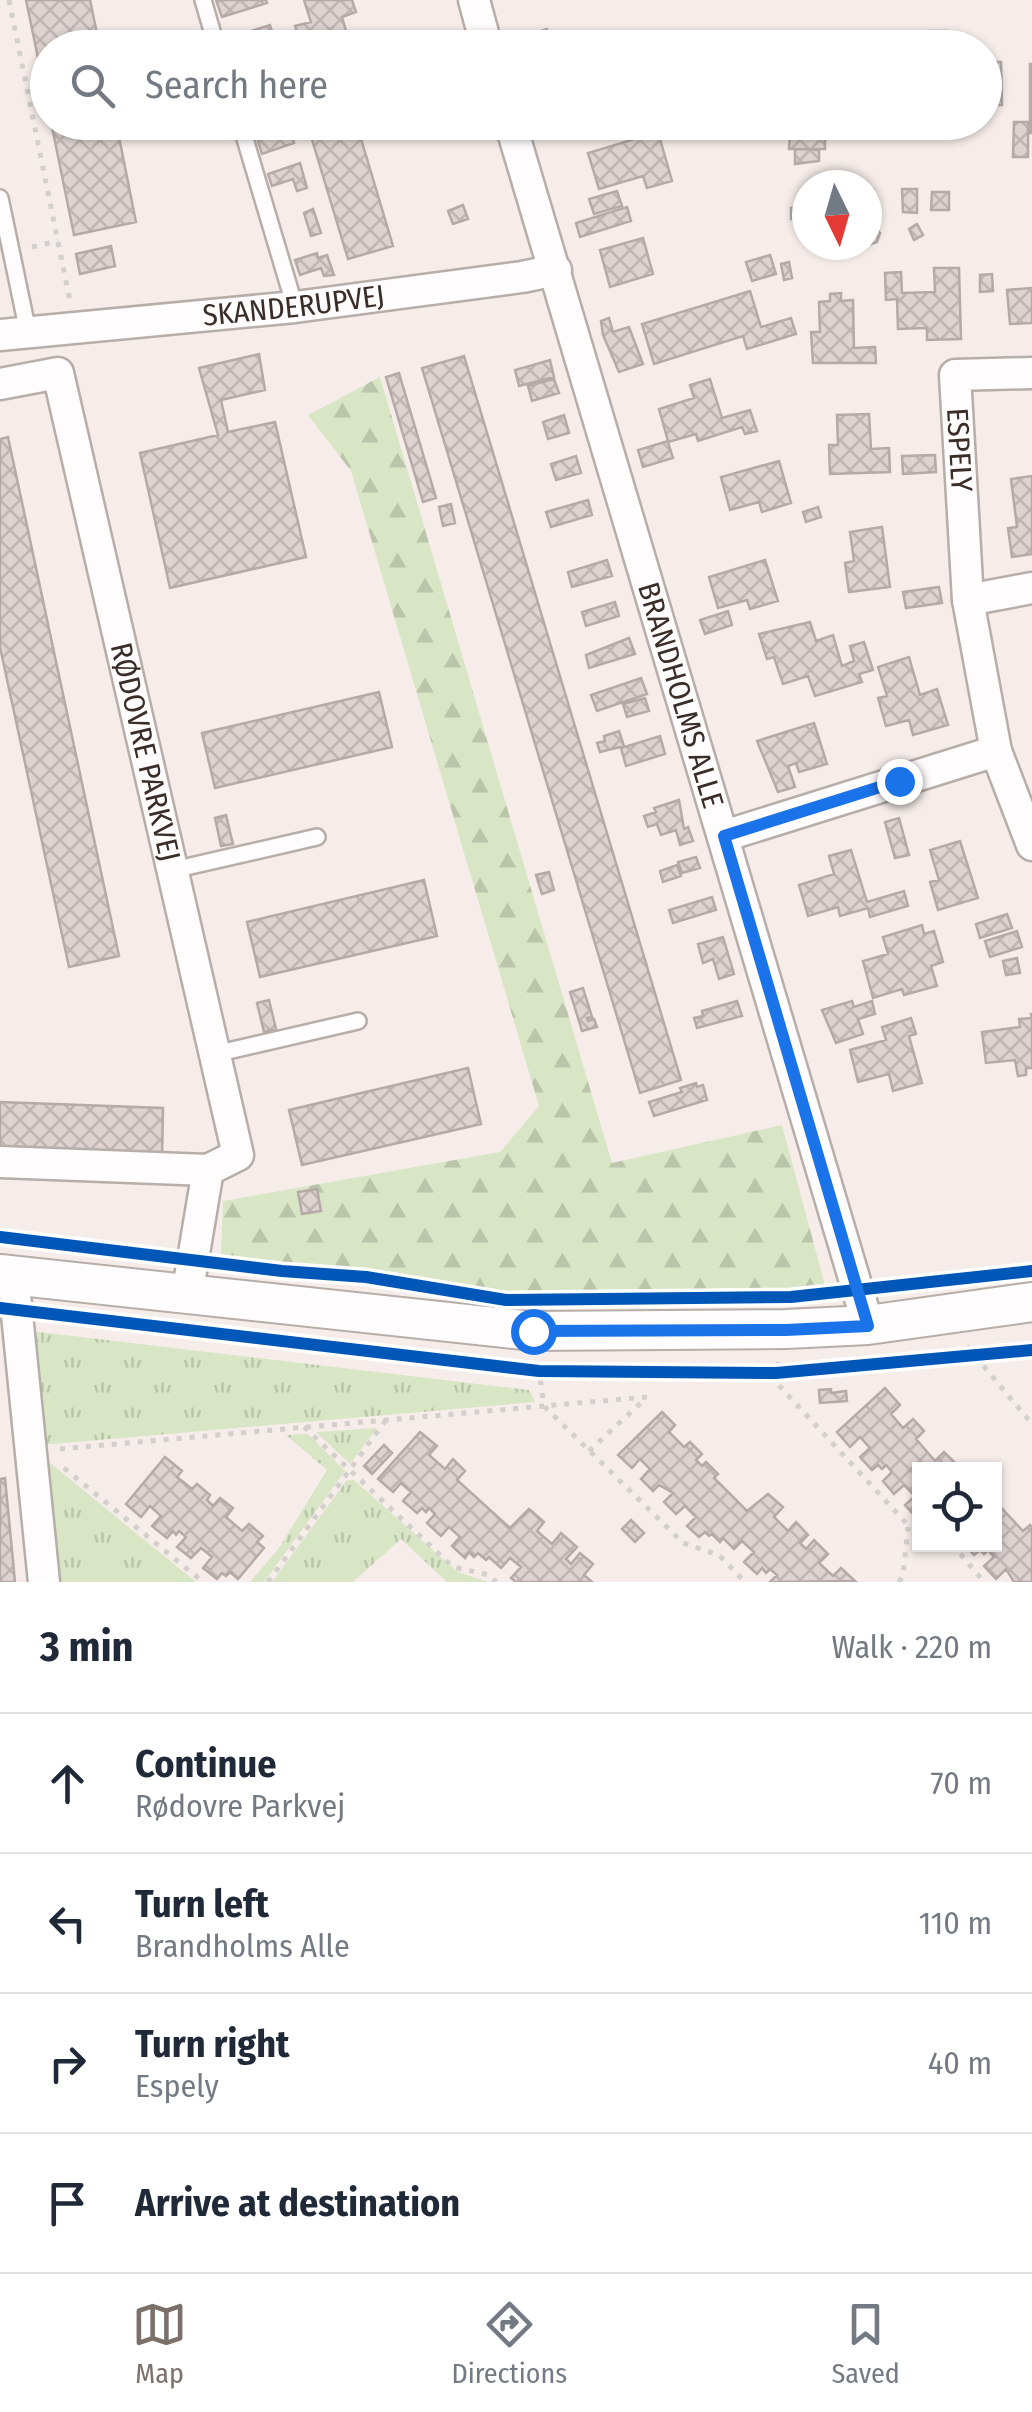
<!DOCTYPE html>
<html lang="en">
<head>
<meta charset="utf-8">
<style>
  :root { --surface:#fff; --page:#f6f6f7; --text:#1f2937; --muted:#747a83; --line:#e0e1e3; --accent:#7c706b }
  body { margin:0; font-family:"Fira Sans Condensed",sans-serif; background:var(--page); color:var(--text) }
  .controls { position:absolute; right:30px; bottom:30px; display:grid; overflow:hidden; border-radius:0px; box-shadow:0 2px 8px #0004 }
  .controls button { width:90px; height:90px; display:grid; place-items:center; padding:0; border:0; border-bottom:2px solid var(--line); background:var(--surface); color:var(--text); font:50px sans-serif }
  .compass { position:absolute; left:792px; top:170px; width:90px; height:90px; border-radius:50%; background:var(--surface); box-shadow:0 2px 8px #0004; rotate:175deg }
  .stop { position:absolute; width:30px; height:30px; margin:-22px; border:8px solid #1a73e8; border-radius:50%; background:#fff }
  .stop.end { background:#1a73e8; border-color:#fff; box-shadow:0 2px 10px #0008 }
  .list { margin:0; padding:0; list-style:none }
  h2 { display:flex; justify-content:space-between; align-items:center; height:130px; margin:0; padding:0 40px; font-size:42px }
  h2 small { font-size:32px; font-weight:400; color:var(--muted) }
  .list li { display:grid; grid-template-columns:65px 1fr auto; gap:30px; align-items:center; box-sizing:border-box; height:140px; padding:0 40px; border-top:2px solid var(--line) }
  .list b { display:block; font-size:38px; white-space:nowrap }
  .list p { margin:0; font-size:32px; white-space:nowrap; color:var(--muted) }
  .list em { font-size:32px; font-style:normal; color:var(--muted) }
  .icon { flex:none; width:55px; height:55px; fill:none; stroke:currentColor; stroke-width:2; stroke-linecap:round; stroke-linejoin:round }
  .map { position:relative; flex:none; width:1032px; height:1582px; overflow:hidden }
  .search { position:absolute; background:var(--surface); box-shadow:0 2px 8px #0004; left:30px; right:30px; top:30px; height:110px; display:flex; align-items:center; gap:25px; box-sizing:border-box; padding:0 35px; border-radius:55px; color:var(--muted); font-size:38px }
  .sheet { height:690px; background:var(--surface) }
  nav { display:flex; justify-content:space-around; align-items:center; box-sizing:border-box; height:140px; border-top:2px solid var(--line); background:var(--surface); font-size:28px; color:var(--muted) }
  nav a { display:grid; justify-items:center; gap:5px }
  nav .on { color:var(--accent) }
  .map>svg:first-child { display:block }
  .grass { fill:url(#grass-tufts) }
  .forest { fill:url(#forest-firs) }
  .building { fill:url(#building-cross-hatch); stroke:#b5aaa7; stroke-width:2.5 }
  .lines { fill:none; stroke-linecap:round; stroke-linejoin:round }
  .service-casing { stroke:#b7ada9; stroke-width:20 }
  .minor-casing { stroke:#b7ada9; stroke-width:35 }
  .tertiary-casing { stroke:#b7ada9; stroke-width:42 }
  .path { stroke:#d3cfcd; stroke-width:5; stroke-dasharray:5 8; stroke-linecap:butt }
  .service { stroke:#fefcfc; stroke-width:15 }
  .minor { stroke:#fefcfc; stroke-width:30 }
  .tertiary { stroke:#fefcfc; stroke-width:38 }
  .cycleway-casing { stroke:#fff; stroke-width:19 }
  .cycleway { stroke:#0057b8; stroke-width:12 }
  .route { stroke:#1a73e8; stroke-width:12 }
  .labels { text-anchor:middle; stroke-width:10; stroke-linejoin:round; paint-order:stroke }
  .street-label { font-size:30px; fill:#3a2c27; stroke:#fff }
</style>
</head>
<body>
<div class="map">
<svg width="1032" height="1582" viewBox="0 0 1032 1582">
  <defs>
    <pattern id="grass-tufts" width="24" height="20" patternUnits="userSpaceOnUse" patternTransform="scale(2.5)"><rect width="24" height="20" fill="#d8e6c6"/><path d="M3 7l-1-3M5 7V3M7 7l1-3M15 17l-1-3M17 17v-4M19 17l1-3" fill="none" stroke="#bac5aa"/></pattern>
    <pattern id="forest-firs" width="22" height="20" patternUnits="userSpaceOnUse" patternTransform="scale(2.5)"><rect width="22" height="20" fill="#d8e6c6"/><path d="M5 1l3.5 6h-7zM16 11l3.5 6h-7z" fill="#bac5aa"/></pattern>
    <pattern id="building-cross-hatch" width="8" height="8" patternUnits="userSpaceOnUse" patternTransform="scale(2.5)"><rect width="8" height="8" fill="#ded3d1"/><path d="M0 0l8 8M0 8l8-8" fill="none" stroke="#bfb5b3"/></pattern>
  </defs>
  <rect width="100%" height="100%" fill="#f6edea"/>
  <path class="grass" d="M 31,1331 L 529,1390 L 535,1402 L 42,1445 Z
    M 377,1428 L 350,1464 L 316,1432 Z
    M 308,1434 L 345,1471 L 264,1582 L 250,1582 L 279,1548 L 327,1470 L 286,1435 Z
    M 44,1458 L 196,1582 L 56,1582 Z
    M 347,1480 L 354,1480 L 458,1572 L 488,1582 L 447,1582 L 401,1539 L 353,1582 L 272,1582 Z"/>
  <path class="forest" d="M 380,377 L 612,1163 L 782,1125 L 826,1289 L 506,1291 L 221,1255 L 223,1201 L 500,1152 L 539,1106 L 351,471 L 308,415 Z"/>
  <path class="building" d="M 26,0 L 90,0 L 100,48 L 48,48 L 48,106 Z
    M 216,0 L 266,0 L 267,3 L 222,17 Z
    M 304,0 L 352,0 L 356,12 L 342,17 L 351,48 L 302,48 L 295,26 L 311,22 Z
    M 270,25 L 277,48 L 232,48 L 229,38 Z
    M 547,29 L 552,46 L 528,48 L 524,36 Z
    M 928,31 L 947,31 L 947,48 L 928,48 Z
    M 984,62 L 1001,62 L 1002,105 L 984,105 Z
    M 1030,64 L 1032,64 L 1032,133 L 1030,133 Z
    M 51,122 L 116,122 L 136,222 L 74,235 Z
    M 299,122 L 300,127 L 290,130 L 294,143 L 262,154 L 253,124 Z
    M 356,122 L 393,246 L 348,259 L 307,123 Z
    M 749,122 L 830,122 L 830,134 L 825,134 L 825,149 L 789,149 L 790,135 L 769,135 L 768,128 L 749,128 Z
    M 1014,122 L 1028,122 L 1028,157 L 1013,157 Z
    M 658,132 L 672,181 L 647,188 L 643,176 L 599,189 L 588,153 Z
    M 795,149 L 819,150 L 819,161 L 795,164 Z
    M 300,163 L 307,188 L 297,191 L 293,179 L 272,186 L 268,174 Z
    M 902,189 L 917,189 L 917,213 L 903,212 Z
    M 867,190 L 873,190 L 873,210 L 867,210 Z
    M 617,191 L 622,206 L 594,214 L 589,199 Z
    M 932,192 L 949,192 L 949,210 L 931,210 Z
    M 463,205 L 468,219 L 453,224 L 448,211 Z
    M 627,207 L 631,221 L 580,237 L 576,223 Z
    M 791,208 L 805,208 L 805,219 L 791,219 Z
    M 313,209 L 321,233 L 311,236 L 304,213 Z
    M 917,224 L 923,235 L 914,240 L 909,229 Z
    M 873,226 L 880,233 L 877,242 L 868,245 L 867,227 Z
    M 643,238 L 653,274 L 610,287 L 600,250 Z
    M 111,246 L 115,266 L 80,274 L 76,254 Z
    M 317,253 L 318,258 L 327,255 L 334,275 L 324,276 L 321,268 L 300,275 L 295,260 Z
    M 770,255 L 776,274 L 752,281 L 746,262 Z
    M 789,262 L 792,278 L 784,280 L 781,264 Z
    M 934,268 L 959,268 L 961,339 L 927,340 L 927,328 L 898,329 L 897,299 L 886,300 L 885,273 L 901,272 L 902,293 L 935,292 Z
    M 992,274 L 993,291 L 980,292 L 980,275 Z
    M 1032,288 L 1032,323 L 1010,324 L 1007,290 Z
    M 750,291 L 761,327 L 791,318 L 796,334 L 747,349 L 743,336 L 654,364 L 642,324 Z
    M 841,293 L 841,301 L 853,300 L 854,348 L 875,347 L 876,363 L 813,363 L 811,332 L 820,332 L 819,302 L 830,301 L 830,294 Z
    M 609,318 L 613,332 L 629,327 L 643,364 L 619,372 L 603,335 L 601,321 Z
    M 259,354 L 265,390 L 221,400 L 228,432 L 275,422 L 306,557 L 170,588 L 140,453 L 218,435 L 199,368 Z
    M 464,356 L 681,1080 L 640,1093 L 422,368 Z
    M 550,360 L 554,377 L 519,386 L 515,370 Z
    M 399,373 L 436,498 L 423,502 L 386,377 Z
    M 554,379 L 559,393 L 532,401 L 528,386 Z
    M 710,379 L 722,418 L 750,410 L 757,431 L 745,434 L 742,427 L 698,441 L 696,434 L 668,442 L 673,458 L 643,467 L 638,450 L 668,441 L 659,409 L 694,398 L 690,385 Z
    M 869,414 L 871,449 L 889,448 L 890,472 L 830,474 L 829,445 L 838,445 L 837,415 Z
    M 564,415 L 569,433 L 548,439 L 543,422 Z
    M 8,437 L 119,956 L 69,967 L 0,647 L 0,439 Z
    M 935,455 L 936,472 L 903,474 L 902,456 Z
    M 576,456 L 581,473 L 556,480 L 551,464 Z
    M 779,461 L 791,503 L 762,512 L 759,502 L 730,510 L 721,477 Z
    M 1032,476 L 1032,554 L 1012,557 L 1008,528 L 1017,527 L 1011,479 Z
    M 588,500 L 592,515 L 551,527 L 546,512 Z
    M 451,504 L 455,523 L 443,526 L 439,507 Z
    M 818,507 L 821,517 L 806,522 L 803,512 Z
    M 882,527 L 890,587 L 849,592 L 845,563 L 854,561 L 850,532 Z
    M 607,560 L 612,576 L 572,587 L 568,572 Z
    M 765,560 L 778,601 L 750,609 L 747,600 L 718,608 L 709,577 Z
    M 939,587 L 942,603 L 906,608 L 903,592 Z
    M 615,602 L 619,616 L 586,626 L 582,612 Z
    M 728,611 L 732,625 L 705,634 L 700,620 Z
    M 810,622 L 816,641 L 833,635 L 842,666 L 854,661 L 850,646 L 864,642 L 873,670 L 859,674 L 862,682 L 815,696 L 808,676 L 783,684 L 774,657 L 767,659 L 759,634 Z
    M 629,638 L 635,654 L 589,668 L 586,655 Z
    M 909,657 L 920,695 L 937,689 L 948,725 L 913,735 L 909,720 L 886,726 L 878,698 L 887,696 L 878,667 Z
    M 641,678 L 647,694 L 597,711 L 591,695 Z
    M 379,692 L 392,747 L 215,788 L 202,733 Z
    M 645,698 L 649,711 L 627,717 L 623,704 Z
    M 814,723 L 827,764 L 799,772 L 796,763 L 788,766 L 795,787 L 778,792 L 757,741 Z
    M 619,731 L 624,746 L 600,752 L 597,743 L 605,741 L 604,736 Z
    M 660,736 L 665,754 L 626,766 L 621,748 Z
    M 679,800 L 684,829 L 688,827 L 693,841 L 680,845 L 676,830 L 661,835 L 657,824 L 648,827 L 644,816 L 656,812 L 654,808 Z
    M 226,815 L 233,844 L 221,846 L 215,818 Z
    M 899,818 L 909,855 L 895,858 L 885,822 Z
    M 960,841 L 978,898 L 938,910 L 930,882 L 939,880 L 930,850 Z
    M 851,850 L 867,902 L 904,891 L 908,906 L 870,917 L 868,908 L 840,916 L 838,907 L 808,916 L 799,885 L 834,874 L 829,856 Z
    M 696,857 L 700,868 L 682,873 L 678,862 Z
    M 677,865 L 681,876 L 663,882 L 660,871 Z
    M 549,872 L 554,890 L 542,894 L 536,875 Z
    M 424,880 L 437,936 L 260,977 L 247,922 Z
    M 712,897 L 716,910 L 673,923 L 669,910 Z
    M 1007,914 L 1012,928 L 980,938 L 976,924 Z
    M 922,925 L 924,934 L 934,931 L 943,962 L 931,966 L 937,986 L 904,995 L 902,989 L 873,998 L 863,961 L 888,954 L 883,937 Z
    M 1017,931 L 1022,947 L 990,957 L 985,941 Z
    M 723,937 L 734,974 L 719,979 L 713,959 L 703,963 L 698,944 Z
    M 1017,958 L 1020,973 L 1006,975 L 1003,961 Z
    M 583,988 L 592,1017 L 587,1018 L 588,1021 L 594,1019 L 597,1027 L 582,1031 L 570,992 Z
    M 269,1000 L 276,1029 L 264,1032 L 257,1003 Z
    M 737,1001 L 742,1016 L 697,1028 L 694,1018 L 703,1016 L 702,1011 Z
    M 852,1001 L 854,1007 L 872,1001 L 875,1014 L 858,1019 L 863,1034 L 836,1043 L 822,1010 Z
    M 1031,1014 L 1032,1014 L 1032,1068 L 1026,1068 L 1026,1075 L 1018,1076 L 1015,1060 L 986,1063 L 982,1032 L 1020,1027 L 1019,1019 L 1032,1018 Z
    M 911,1018 L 916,1034 L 909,1036 L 922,1083 L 893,1091 L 889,1074 L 858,1082 L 850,1050 L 886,1040 L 882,1027 Z
    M 468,1068 L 481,1124 L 302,1165 L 289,1110 Z
    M 696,1083 L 697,1087 L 703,1085 L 707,1100 L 654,1116 L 649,1102 L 682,1092 L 680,1088 Z
    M 0,1102 L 163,1108 L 162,1158 L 0,1153 Z
    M 317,1189 L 321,1211 L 302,1214 L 298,1192 Z
    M 885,1388 L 900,1405 L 891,1414 L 903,1428 L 913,1419 L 924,1431 L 916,1439 L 935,1461 L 944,1452 L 958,1466 L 957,1470 L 920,1470 L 920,1515 L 917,1518 L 905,1505 L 915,1496 L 904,1485 L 894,1494 L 883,1481 L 892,1472 L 886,1465 L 882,1469 L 878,1465 L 872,1470 L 860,1457 L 870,1448 L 860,1437 L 850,1447 L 837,1432 Z
    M 831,1389 L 831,1393 L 846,1391 L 847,1401 L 820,1403 L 819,1390 Z
    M 662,1412 L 675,1425 L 669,1432 L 684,1447 L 690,1442 L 702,1454 L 696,1460 L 702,1466 L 706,1462 L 718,1474 L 714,1478 L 747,1511 L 768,1494 L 783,1507 L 774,1517 L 788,1531 L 796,1522 L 808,1535 L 800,1543 L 806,1549 L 814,1540 L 828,1554 L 819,1563 L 833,1576 L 841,1568 L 855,1581 L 770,1582 L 777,1575 L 770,1569 L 766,1573 L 762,1568 L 757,1574 L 744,1562 L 754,1552 L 742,1541 L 734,1549 L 723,1538 L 720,1542 L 712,1534 L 709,1536 L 705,1532 L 699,1537 L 687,1526 L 696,1517 L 685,1506 L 676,1514 L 664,1502 L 673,1493 L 659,1485 L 653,1491 L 641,1479 L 650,1469 L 640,1459 L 632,1468 L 618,1455 Z
    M 420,1432 L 437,1446 L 429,1455 L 445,1469 L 453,1459 L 465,1471 L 457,1480 L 510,1528 L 529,1509 L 544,1522 L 537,1531 L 552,1544 L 561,1533 L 577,1547 L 566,1559 L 571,1564 L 580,1553 L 593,1564 L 584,1575 L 592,1582 L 516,1582 L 511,1578 L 521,1567 L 510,1558 L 501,1568 L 489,1557 L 486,1560 L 478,1553 L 474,1557 L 469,1552 L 465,1558 L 452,1546 L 460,1537 L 449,1527 L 441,1536 L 427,1523 L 435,1514 L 429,1508 L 426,1512 L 422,1508 L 417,1513 L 403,1501 L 411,1492 L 401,1483 L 393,1492 L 378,1479 Z
    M 384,1445 L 392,1453 L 372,1474 L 364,1466 Z
    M 165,1457 L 182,1471 L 177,1477 L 192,1489 L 197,1484 L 210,1495 L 207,1500 L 213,1506 L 220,1498 L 233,1508 L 226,1517 L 242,1531 L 249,1524 L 263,1536 L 257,1542 L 264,1548 L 238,1579 L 230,1572 L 226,1576 L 222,1573 L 217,1579 L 203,1568 L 212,1557 L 201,1548 L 191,1558 L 177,1547 L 186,1537 L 179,1531 L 176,1535 L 173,1531 L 167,1538 L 152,1526 L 161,1516 L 150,1506 L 141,1517 L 126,1504 Z
    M 5,1478 L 15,1582 L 0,1582 L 0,1479 Z
    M 994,1500 L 1023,1531 L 1030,1525 L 1032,1527 L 1032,1582 L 1014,1582 L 1006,1569 L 996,1579 L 984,1566 L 994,1557 L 988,1550 L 984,1554 L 980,1550 L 974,1555 L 964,1544 L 994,1544 Z
    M 631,1520 L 644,1533 L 635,1542 L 622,1529 Z"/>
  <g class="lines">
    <defs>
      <path id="service" d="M 203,0 L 217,48
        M 240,122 L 295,307
        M 0,198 L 28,332
        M 173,870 L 317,837
        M 215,1054 L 358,1021"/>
      <g id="minor">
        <path d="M 474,0 L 487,48"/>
        <path id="s1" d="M 510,122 L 868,1325"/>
        <path id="s2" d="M 0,335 L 295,307 L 522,277 L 556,270"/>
        <path id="s3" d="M 1032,373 L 955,375 L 968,600 L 996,751 L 1032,845"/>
        <path id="s4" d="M 0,384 L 58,373 L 238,1155 L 208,1170 L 187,1295"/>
        <path d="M 968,600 L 1032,588"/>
        <path d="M 724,836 L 996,751"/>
        <path d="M 0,1162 L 208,1170"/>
        <path d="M 13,1275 L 44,1582"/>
      </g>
      <path id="tertiary" d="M 0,1274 L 533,1331 L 786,1329 L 868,1325 L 1032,1302"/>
    </defs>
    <use href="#service" class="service-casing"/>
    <use href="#minor" class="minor-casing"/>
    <use href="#tertiary" class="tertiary-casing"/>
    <path class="path" d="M 9,0 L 70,301
      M 32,247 L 58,241
      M 967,1346 L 1032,1424
      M 779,1362 L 774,1380 L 908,1525 L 920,1530
      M 647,1397 L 544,1406 L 683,1543 L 719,1555 L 745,1582
      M 304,1427 L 453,1567 L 489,1575 L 496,1582
      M 60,1449 L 544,1406 L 538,1364
      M 589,1451 L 645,1399
      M 64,1468 L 203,1582
      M 952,1544 L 984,1582
      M 268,1582 L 386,1420
      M 899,1582 L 903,1576 L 908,1527"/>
    <use href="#service" class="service"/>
    <use href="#minor" class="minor"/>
    <use href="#tertiary" class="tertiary"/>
    <defs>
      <path id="cycleway" d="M 0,1237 L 282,1271 L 366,1277 L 506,1300 L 791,1297 L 1032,1271
        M 0,1308 L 539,1371 L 776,1373 L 1032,1350"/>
    </defs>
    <use href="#cycleway" class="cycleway-casing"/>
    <use href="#cycleway" class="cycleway"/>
  </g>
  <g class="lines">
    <path class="route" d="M 533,1331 L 786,1330 L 868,1326 L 724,836 L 899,781"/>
  </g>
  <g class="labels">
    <g class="street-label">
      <text dy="10" stroke="none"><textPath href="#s2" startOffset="295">SKANDERUPVEJ</textPath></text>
      <text dy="10" stroke="none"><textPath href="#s3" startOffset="152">ESPELY</textPath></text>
      <text dy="10" stroke="none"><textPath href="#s1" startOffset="598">BRANDHOLMS ALLE</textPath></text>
      <text dy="10" stroke="none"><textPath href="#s4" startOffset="448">RØDOVRE PARKVEJ</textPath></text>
    </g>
  </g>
</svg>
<div class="controls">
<button><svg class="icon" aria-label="locate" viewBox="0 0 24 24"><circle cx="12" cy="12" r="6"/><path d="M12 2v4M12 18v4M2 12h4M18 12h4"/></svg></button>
</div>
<svg class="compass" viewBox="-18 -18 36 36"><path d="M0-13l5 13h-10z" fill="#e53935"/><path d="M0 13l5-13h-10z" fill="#747a83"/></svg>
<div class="stop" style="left:533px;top:1331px"></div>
<div class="stop end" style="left:899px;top:781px"></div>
<div class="search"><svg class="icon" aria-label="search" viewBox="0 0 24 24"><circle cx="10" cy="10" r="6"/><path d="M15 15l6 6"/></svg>Search here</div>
</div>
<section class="sheet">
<h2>3 min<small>Walk · 220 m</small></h2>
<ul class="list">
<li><svg class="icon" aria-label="ahead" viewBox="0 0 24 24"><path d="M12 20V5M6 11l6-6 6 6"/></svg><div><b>Continue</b><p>Rødovre Parkvej</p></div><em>70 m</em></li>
<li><svg class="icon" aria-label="left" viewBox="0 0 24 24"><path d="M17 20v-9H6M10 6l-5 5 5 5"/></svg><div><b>Turn left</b><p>Brandholms Alle</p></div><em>110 m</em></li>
<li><svg class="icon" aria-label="right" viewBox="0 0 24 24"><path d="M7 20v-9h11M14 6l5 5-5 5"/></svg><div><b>Turn right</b><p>Espely</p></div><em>40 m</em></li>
<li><svg class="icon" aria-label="arrive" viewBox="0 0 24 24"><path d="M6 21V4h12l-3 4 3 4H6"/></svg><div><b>Arrive at destination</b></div></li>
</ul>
</section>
<nav>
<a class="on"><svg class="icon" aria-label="map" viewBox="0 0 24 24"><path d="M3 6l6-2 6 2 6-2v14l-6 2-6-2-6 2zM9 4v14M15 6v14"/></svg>Map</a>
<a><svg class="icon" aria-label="directions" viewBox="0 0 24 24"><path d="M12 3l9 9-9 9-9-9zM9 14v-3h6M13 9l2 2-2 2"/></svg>Directions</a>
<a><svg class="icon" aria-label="saved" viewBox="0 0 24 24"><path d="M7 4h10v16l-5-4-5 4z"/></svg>Saved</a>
</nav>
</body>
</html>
